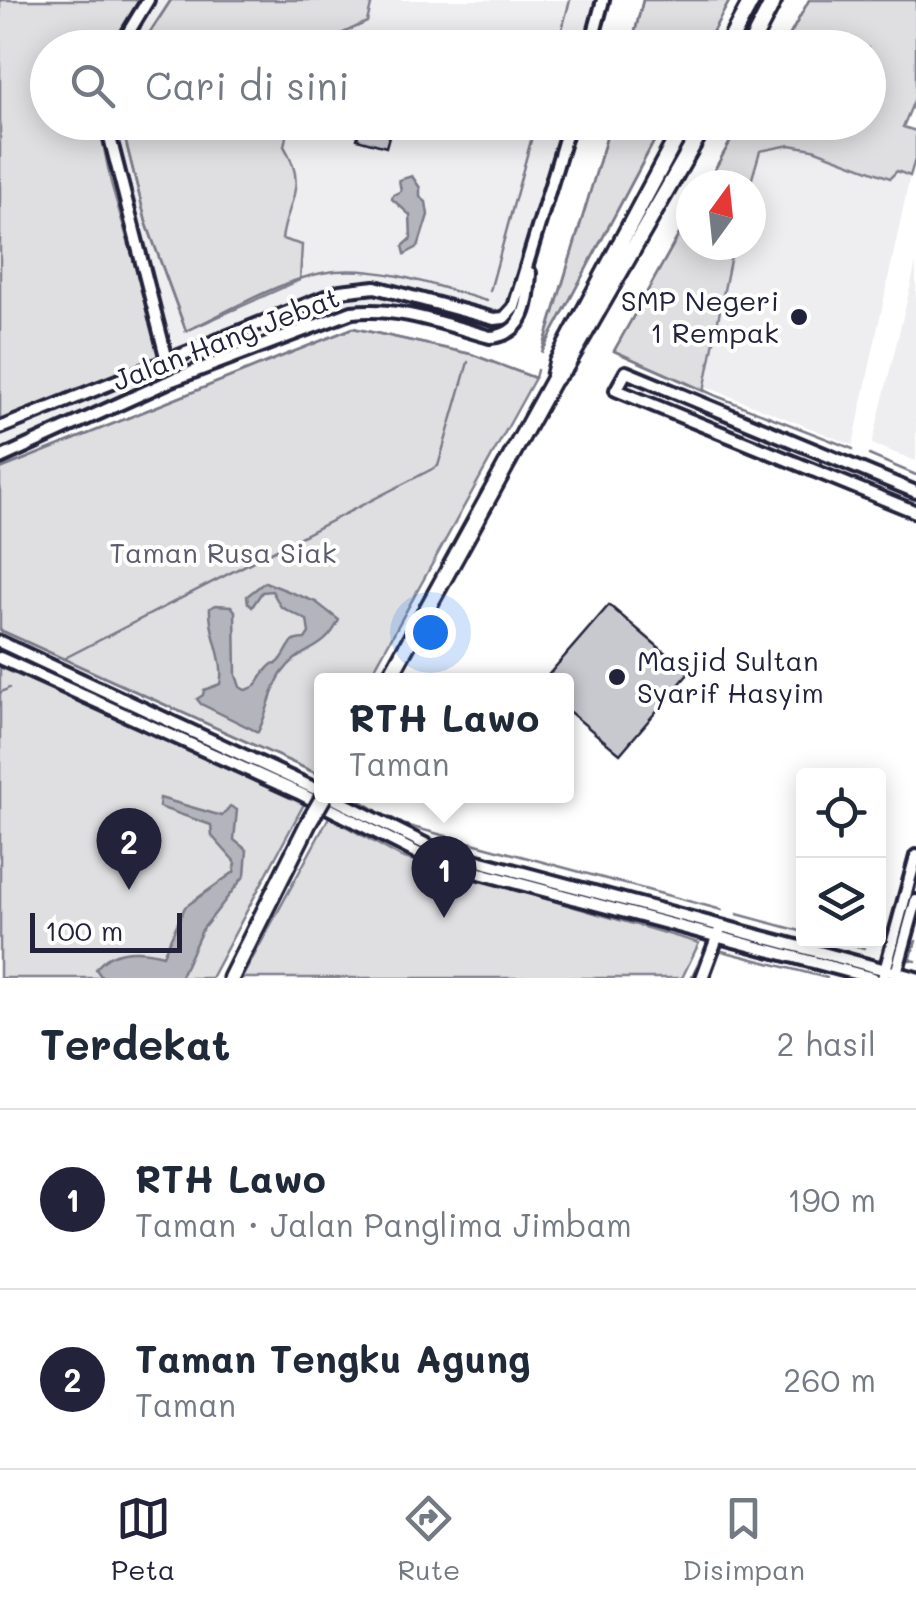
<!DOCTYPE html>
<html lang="id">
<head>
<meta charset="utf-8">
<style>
  :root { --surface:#fff; --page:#f2f2f3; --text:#1f2937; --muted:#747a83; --line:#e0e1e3; --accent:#22223b }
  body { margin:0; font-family:Mali,sans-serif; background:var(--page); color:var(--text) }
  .controls { position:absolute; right:30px; bottom:30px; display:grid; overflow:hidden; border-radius:10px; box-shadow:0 5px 25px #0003 }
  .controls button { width:90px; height:90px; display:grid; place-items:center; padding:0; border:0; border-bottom:2px solid var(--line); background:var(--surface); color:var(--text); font:50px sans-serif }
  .compass { position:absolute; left:676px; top:170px; width:90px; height:90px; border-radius:50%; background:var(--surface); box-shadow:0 5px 25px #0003; rotate:15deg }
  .scale { position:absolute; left:30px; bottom:25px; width:152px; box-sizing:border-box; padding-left:10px; border:5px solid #22223b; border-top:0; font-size:28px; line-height:35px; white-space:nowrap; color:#22223b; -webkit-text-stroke:8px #fff; paint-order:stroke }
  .you { position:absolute; left:430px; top:632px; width:35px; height:35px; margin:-25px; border:8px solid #fff; border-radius:50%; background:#1a73e8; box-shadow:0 0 0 15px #1a73e833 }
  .badge { display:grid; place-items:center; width:65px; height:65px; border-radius:50%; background:var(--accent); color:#fff; font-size:32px; font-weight:700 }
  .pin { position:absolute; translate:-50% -82px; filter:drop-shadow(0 2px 5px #0008) }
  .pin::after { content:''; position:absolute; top:52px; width:35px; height:30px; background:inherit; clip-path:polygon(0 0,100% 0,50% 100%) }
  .popup { position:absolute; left:314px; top:673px; width:260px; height:130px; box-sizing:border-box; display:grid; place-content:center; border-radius:10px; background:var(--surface); filter:drop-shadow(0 2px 8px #0005); font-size:32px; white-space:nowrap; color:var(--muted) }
  .popup b { font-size:38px; color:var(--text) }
  .popup::after { content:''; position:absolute; left:50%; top:100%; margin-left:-20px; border:20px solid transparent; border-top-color:var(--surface) }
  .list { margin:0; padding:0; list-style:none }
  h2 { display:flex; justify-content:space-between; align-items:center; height:130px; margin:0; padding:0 40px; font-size:42px }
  h2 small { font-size:32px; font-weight:400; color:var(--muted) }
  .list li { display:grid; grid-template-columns:65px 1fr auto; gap:30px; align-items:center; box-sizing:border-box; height:180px; padding:0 40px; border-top:2px solid var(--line) }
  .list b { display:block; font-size:38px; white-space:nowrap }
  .list p { margin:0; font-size:32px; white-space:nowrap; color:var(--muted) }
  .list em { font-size:32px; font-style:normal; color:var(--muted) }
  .icon { flex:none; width:55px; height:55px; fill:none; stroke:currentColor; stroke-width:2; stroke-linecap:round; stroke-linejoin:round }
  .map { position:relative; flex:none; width:916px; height:978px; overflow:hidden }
  .search { position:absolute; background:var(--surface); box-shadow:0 5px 25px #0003; left:30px; right:30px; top:30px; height:110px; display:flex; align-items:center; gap:25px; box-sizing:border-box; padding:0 35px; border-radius:55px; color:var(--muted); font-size:38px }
  .sheet { height:490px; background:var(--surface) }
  nav { display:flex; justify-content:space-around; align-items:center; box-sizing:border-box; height:140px; border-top:2px solid var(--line); background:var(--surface); font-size:28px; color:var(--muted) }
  nav a { display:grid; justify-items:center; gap:5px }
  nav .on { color:var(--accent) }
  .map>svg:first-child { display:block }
  .built { fill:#eeeef1 }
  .green { fill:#dfdfe2; stroke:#80808e; stroke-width:2.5 }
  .water { fill:#b4b4bc; stroke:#7a7a88; stroke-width:2.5 }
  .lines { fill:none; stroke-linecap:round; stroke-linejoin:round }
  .stream { stroke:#7a7a88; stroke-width:2.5 }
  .building { fill:#c8c8cf; stroke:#22223b; stroke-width:2.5 }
  .minor-casing { stroke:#22223b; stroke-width:18 }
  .major-casing { stroke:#22223b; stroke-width:21 }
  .minor { stroke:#fff; stroke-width:10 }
  .major { stroke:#fff; stroke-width:14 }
  .major-bridge-casing { stroke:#22223b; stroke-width:21; stroke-linecap:butt }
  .major-bridge { stroke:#fff; stroke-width:14 }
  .poi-dot { fill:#22223b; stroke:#fff; stroke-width:4 }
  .labels { text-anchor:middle; stroke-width:8; stroke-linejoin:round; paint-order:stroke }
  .poi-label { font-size:28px; fill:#22223b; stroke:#fff; text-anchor:end }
  .street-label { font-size:28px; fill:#22223b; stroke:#fff }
  .park-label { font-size:28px; fill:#5b5b6d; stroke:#fff }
</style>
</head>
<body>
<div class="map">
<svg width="916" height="978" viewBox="0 0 916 978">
  <rect width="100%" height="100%" fill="#fff"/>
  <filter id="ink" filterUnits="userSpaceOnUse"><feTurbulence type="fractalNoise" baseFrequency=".01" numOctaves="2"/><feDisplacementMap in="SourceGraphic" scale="20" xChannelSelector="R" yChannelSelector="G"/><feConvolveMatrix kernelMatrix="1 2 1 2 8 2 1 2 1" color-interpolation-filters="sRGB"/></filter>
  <g filter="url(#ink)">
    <path class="built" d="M 0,0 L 603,0 L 590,47 L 48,48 L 48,122 L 570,123 L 532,254 L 528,303 L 505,336 L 403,313 L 336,316 L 0,458 Z
      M 790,145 L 910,176 L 853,445 L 704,386 L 733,245 L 751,245 L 750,185 L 760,151 Z
      M 916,263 L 916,461 L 872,444 Z"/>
    <path class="green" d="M 0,0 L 139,0 L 113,47 L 48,48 L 48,122 L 99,123 L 111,183 L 162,358 L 0,424 Z
      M 171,0 L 376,0 L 372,1 L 367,22 L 330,39 L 320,47 L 140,47 Z
      M 643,0 L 730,0 L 704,47 L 631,47 Z
      M 809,0 L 916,0 L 916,96 L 903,127 L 916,131 L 916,156 L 910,176 L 897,171 L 890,178 L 813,149 L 790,145 L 760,151 L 750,185 L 706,185 L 741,123 L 868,122 L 868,48 L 783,47 Z
      M 121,123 L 289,123 L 284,146 C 309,188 287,201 282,239 L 302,245 L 300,280 L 186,331 L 146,222 Z
      M 611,123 L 664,123 L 542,352 L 548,331 Z
      M 691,213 L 691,245 L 733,245 L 704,391 L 614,351 Z
      M 353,328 L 471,354 L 535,378 L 368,680 L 322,680 L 322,767 L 318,774 L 0,630 L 0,469 Z
      M 0,667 L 305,802 L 211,978 L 0,978 Z
      M 329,817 L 401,857 L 699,943 L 682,978 L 242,978 Z"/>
    <path class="water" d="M 412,176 L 420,188 L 420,197 L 426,202 L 428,215 L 418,247 L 405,254 L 403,246 L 411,239 L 410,215 L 392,199 L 393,195 L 401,191 L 399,180 Z
      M 265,582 L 316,602 L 339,620 C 323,654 302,645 282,673 C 270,690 268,713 258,732 L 201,704 L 197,699 L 203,695 L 204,690 L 220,684 C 226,660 208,633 210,608 L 216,605 L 231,606 L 235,611 L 236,675 L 240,687 L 245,690 C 261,687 258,678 268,668 C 278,657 273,670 282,658 C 290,647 289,639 305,639 L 309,633 L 307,620 L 281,607 L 272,591 L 262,592 L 252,607 L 248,603 L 247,596 Z
      M 160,798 L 222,816 L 230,806 L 237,810 L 234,840 L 247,850 L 245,875 L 202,930 L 180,978 L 102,978 L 96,969 C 112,947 140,949 163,955 L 185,907 L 234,872 L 236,863 L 212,836 L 211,825 L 159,807 Z"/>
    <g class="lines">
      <path class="stream" d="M 140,48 L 171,0
        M 557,48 L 570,0
        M 631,48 L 643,0
        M 704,48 L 730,0
        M 783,48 L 809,0
        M 121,122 L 146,222 L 186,331 C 229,311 289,275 336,271 C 387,267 438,287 487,301
        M 706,185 L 741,122
        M 691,213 L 614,351 L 719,397 L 853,449
        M 490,291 L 536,122
        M 544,346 L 611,122
        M 542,352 L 664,122
        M 869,455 L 916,475
        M 0,469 L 353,328 L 471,354 L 535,378 L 537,370
        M 0,630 L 322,776
        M 63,659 L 438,466 L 468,362
        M 0,693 L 9,688
        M 353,796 L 376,810
        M 392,818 L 405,825 L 722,910
        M 737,914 L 804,932
        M 835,941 L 864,948
        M 916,941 L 910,960 L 916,961
        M 718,950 L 827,978
        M 691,978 L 706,947 L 710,948"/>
    </g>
    <path class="building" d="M 362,122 L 402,122 L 399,131 L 391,129 L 386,147 L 357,139 Z
      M 609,605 L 689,673 L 620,754 L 566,709 L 566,680 L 544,680 Z"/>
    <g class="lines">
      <defs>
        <path id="minor" d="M 119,48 L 148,0
          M 590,48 L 603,0
          M 106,122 L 169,368
          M 0,428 L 340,291 L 375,287 L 494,319 L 504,318 L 514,307 L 570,122
          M 0,458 L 172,380 L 352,312 C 399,306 446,325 490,337 C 526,334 528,303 530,273
          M 916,492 L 626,372 L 616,390 L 916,512
          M 0,642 L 322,792
          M 0,658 L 301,794 L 431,860 L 873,978
          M 329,796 L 437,850 L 916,978
          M 895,977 L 916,901
          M 702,978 L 719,932
          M 883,978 L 916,856"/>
        <path id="major" d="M 726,48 L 752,0
          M 749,48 L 774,0
          M 554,375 L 557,362 L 685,122
          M 388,680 L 553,380 L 566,366 L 706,122
          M 231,978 L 309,822"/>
      </defs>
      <use href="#minor" class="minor-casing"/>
      <use href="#major" class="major-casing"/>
      <use href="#minor" class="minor"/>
      <use href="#major" class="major"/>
      <defs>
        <path id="major-bridge" d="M 309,822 L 324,796"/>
      </defs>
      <use href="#major-bridge" class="major-bridge-casing"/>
      <use href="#major-bridge" class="major-bridge"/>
    </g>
  </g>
  <g class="poi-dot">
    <circle cx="799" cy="317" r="10"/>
    <circle cx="617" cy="677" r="10"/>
  </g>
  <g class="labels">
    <g class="poi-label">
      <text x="779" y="311">SMP Negeri<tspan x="779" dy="32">1 Rempak</tspan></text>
      <text x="637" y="671" text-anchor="start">Masjid Sultan<tspan x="637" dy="32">Syarif Hasyim</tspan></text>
    </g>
    <g class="street-label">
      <text transform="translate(226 339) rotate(-21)" y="10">Jalan Hang Jebat</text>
    </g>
    <g class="park-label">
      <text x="223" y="563">Taman Rusa Siak</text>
    </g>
  </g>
</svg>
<div class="controls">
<button><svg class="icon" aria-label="locate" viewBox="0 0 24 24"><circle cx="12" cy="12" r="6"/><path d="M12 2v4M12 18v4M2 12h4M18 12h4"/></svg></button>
<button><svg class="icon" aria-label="layers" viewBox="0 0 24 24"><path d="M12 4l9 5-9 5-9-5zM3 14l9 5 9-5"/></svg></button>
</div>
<svg class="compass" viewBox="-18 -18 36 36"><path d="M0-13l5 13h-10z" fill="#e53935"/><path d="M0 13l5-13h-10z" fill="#747a83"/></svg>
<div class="scale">100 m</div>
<div class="you"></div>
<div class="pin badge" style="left:444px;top:918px">1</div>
<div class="popup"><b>RTH Lawo</b>Taman</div>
<div class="pin badge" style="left:129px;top:890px">2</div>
<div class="search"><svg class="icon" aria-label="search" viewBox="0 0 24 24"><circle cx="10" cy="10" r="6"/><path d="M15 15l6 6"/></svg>Cari di sini</div>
</div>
<section class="sheet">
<h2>Terdekat<small>2 hasil</small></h2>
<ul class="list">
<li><span class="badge">1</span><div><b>RTH Lawo</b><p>Taman · Jalan Panglima Jimbam</p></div><em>190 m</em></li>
<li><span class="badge">2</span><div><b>Taman Tengku Agung</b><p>Taman</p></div><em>260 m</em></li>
</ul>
</section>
<nav>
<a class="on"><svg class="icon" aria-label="map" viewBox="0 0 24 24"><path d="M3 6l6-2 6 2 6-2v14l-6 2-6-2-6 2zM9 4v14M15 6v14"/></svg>Peta</a>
<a><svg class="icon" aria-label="directions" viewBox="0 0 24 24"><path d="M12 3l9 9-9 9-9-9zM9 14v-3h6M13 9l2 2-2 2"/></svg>Rute</a>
<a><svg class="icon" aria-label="saved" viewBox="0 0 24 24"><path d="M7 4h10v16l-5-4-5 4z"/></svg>Disimpan</a>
</nav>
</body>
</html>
